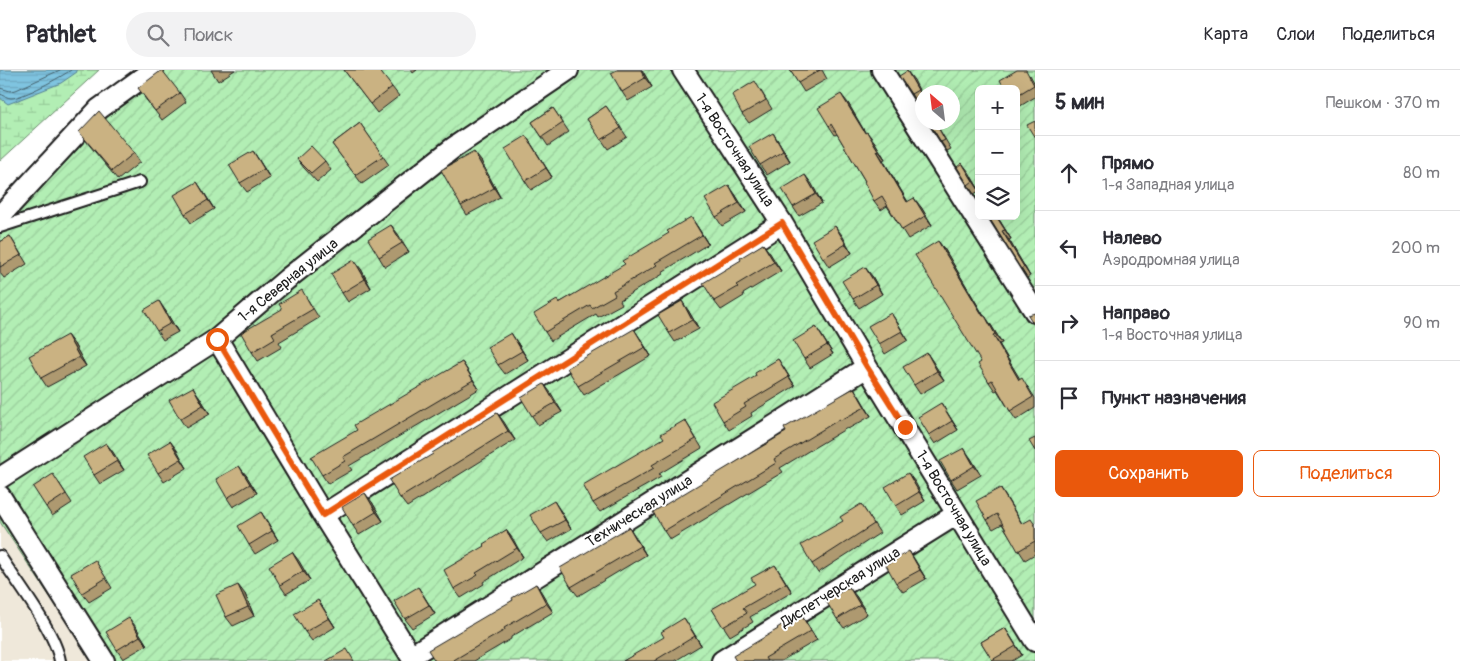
<!DOCTYPE html>
<html lang="ru">
<head>
<meta charset="utf-8">
<style>
  :root { --surface:#fff; --page:#f2f2f3; --text:#2b2b33; --muted:#7c7c81; --line:#e1e1e2; --accent:#ea580c }
  body { margin:0; font-family:Pangolin,sans-serif; background:var(--page); color:var(--text) }
  .controls { position:absolute; right:15px; top:15px; display:grid; overflow:hidden; border-radius:8px; box-shadow:0 5px 20px #0002 }
  .controls button { width:45px; height:45px; display:grid; place-items:center; padding:0; border:0; border-bottom:1px solid var(--line); background:var(--surface); color:var(--text); font:25px sans-serif }
  .compass { position:absolute; left:915px; top:15px; width:45px; height:45px; border-radius:50%; background:var(--surface); box-shadow:0 5px 20px #0002; rotate:332deg }
  .stop { position:absolute; width:15px; height:15px; margin:-11px; border:4px solid #ea580c; border-radius:50%; background:#fff }
  .stop.end { background:#ea580c; border-color:#fff; box-shadow:0 1px 5px #0008 }
  .list { margin:0; padding:0; list-style:none }
  h2 { display:flex; justify-content:space-between; align-items:center; height:65px; margin:0; padding:0 20px; font-size:21px }
  h2 small { font-size:16px; font-weight:400; color:var(--muted) }
  .list li { display:grid; grid-template-columns:32px 1fr auto; gap:15px; align-items:center; box-sizing:border-box; height:75px; padding:0 20px; border-top:1px solid var(--line) }
  .list b { display:block; font-size:19px; white-space:nowrap }
  .list p { margin:0; font-size:16px; white-space:nowrap; color:var(--muted) }
  .list em { font-size:16px; font-style:normal; color:var(--muted) }
  .actions { display:flex; gap:10px; padding:15px 20px }
  .actions a { flex:1; padding:11px 0; border:1px solid var(--accent); border-radius:8px; text-align:center; font-size:18px; color:var(--accent) }
  .actions .main { background:var(--accent); color:#fff }
  .icon { flex:none; width:28px; height:28px; fill:none; stroke:currentColor; stroke-width:2; stroke-linecap:round; stroke-linejoin:round }
  .map { position:relative; flex:none; width:1035px; height:591px; overflow:hidden }
  header { display:flex; align-items:center; gap:30px; box-sizing:border-box; height:70px; padding:0 25px; background:var(--surface); border-bottom:1px solid var(--line) }
  header strong { font-size:24px }
  nav { display:flex; gap:28px; margin-inline-start:auto; font-size:18px }
  .search { width:350px; height:45px; background:var(--page); display:flex; align-items:center; gap:12px; box-sizing:border-box; padding:0 18px; border-radius:28px; color:var(--muted); font-size:19px }
  main { display:flex }
  aside { flex:1; background:var(--surface) }
  .map>svg:first-child { display:block }
  .built { fill:#efe8da }
  .wetland { fill:url(#wetland-marsh); stroke:#678568 }
  .garden { fill:url(#garden-furrows); stroke:#678568; fill-rule:evenodd }
  .water { fill:url(#water-rules); stroke:#578192 }
  .lines { fill:none; stroke-linecap:round; stroke-linejoin:round }
  .shore { stroke:#445f6a; stroke-width:1 }
  .lane-casing { stroke:#1c1c1c; stroke-width:14 }
  .street-casing { stroke:#1c1c1c; stroke-width:24 }
  .lane { stroke:#fff; stroke-width:10 }
  .street { stroke:#fff; stroke-width:20 }
  .wall { fill:#ae9970; stroke:#1c1c1c }
  .shaded-wall { fill:#8d7d5b; stroke:#1c1c1c }
  .building { fill:#cab282; stroke:#1c1c1c }
  .route { stroke:#ea580c; stroke-width:6 }
  .labels { text-anchor:middle; stroke-width:4; stroke-linejoin:round; paint-order:stroke }
  .street-label { font-size:15px; fill:#1c1c1c; stroke:#fff }
</style>
</head>
<body>
<header>
<strong>Pathlet</strong>
<div class="search"><svg class="icon" aria-label="search" viewBox="0 0 24 24"><circle cx="10" cy="10" r="6"/><path d="M15 15l6 6"/></svg>Поиск</div>
<nav><a>Карта</a><a>Слои</a><a>Поделиться</a></nav>
</header>
<main>
<div class="map">
<svg width="1035" height="591" viewBox="0 0 1035 591">
  <defs>
    <pattern id="wetland-marsh" width="20" height="14" patternUnits="userSpaceOnUse" patternTransform="scale(1.25)"><rect width="20" height="14" fill="#b2eeb4"/><path d="M1 5h8M5 5V1M11 12h8M15 12V8" fill="none" stroke="#98cc9a"/></pattern>
    <pattern id="garden-furrows" width="10" height="10" patternUnits="userSpaceOnUse" patternTransform="scale(1.25)"><rect width="10" height="10" fill="#b2eeb4"/><path d="M-1 1l2-2M0 10L10 0M9 11l2-2" fill="none" stroke="#98cc9a"/></pattern>
    <pattern id="water-rules" width="6" height="5" patternUnits="userSpaceOnUse" patternTransform="scale(1.25)"><rect width="6" height="5" fill="#7fc4e0"/><path d="M0 2.5h6" fill="none" stroke="#6da8c0"/></pattern>
  </defs>
  <rect width="100%" height="100%" fill="#fff"/>
  <filter id="ink" filterUnits="userSpaceOnUse"><feTurbulence type="fractalNoise" baseFrequency=".02" numOctaves="2"/><feDisplacementMap in="SourceGraphic" scale="10" xChannelSelector="R" yChannelSelector="G"/><feConvolveMatrix kernelMatrix="1 2 1 2 8 2 1 2 1" color-interpolation-filters="sRGB"/></filter>
  <g filter="url(#ink)">
    <path class="built" d="M 0,452 L 93,591 L 0,591 Z"/>
    <path class="wetland" d="M 0,0 L 99,0 L 0,91 Z"/>
    <path class="garden" d="M 155,0 L 1035,0 L 1035,591 L 93,591 L 0,452 L 0,140 ZM 979,19 L 1016,19 L 1016,146 L 979,146 ZM 922,22 L 952,22 L 952,52 L 922,52 Z"/>
    <path class="water" d="M 0,0 L 76,0 L 77,2 L 61,13 L 8,34 L 0,28 Z"/>
    <g class="lines">
      <path class="shore" d="M 0,18 L 10,21 L 16,20 L 60,0
        M 0,24 C 4,25 7,28 11,28 C 23,28 61,7 71,0"/>
      <defs>
        <path id="lane" d="M 0,157 L 140,112
          M 0,486 C 17,513 55,561 60,591"/>
        <path id="street" d="M 683,0 L 782,153 L 867,297 L 1035,571
          M 882,0 L 1035,242
          M 0,146 L 99,39 L 153,0
          M 217,269 L 323,445 L 414,591
          M 0,408 L 217,269 L 287,209 L 453,78 L 568,0
          M 0,426 L 104,591
          M 323,445 L 782,153
          M 411,586 L 867,297
          M 722,591 L 957,444"/>
      </defs>
      <use href="#lane" class="lane-casing"/>
      <use href="#street" class="street-casing"/>
      <use href="#lane" class="lane"/>
      <use href="#street" class="street"/>
    </g>
    <path class="wall" d="M 211,0 L 235,0 L 218,11 Z
      M 344,0 L 392,17 L 399,26 L 377,43 Z
      M 411,0 L 417,0 L 413,3 Z
      M 617,0 L 642,0 L 652,17 L 628,31 L 622,22 Z
      M 790,0 L 822,0 L 827,9 L 804,22 Z
      M 907,1 L 922,25 L 922,30 L 917,33 L 911,24 Z
      M 1030,5 L 1035,14 L 1035,27 L 1017,38 L 1016,36 L 1016,19 Z
      M 761,21 L 772,39 L 749,53 L 742,44 Z
      M 180,23 L 186,32 L 162,50 L 144,27 Z
      M 848,33 L 865,63 L 874,71 L 885,89 L 883,90 L 908,132 L 921,137 L 932,155 L 908,169 L 887,136 L 881,140 L 874,131 L 865,111 L 837,64 L 835,65 L 829,56 Z
      M 606,36 L 627,67 L 608,79 L 587,49 Z
      M 553,38 L 569,62 L 548,76 L 532,52 Z
      M 935,52 L 951,79 L 947,81 L 941,72 Z
      M 360,53 L 389,95 L 362,114 L 332,74 Z
      M 79,62 L 134,83 L 140,92 L 118,110 L 86,71 Z
      M 526,66 L 552,107 L 531,120 L 525,111 Z
      M 779,72 L 790,91 L 767,105 L 760,95 Z
      M 253,81 L 270,108 L 247,122 L 240,113 Z
      M 297,89 L 325,91 L 331,100 L 317,112 L 304,98 Z
      M 481,91 L 500,127 L 467,145 L 461,136 Z
      M 962,93 L 979,119 L 979,121 L 974,124 L 968,115 Z
      M 805,105 L 822,133 L 799,146 L 793,137 Z
      M 203,121 L 214,139 L 191,153 L 185,144 Z
      M 735,124 L 746,142 L 722,156 L 716,147 Z
      M 988,146 L 1000,151 L 1011,169 L 1009,170 L 1030,206 L 1027,208 Z
      M 391,155 L 409,182 L 385,197 L 379,187 Z
      M 697,156 L 708,174 L 662,202 L 663,204 L 620,230 L 622,234 L 598,247 L 596,244 L 551,271 L 545,262 L 559,233 Z
      M 835,156 L 852,183 L 829,197 L 823,188 Z
      M 10,166 L 27,194 L 4,208 L 0,203 L 0,172 Z
      M 938,171 L 945,180 L 984,246 L 985,246 L 991,255 L 1002,273 L 999,274 L 1020,310 L 1028,317 L 1035,328 L 1035,338 L 1016,350 L 1010,341 L 997,320 L 995,321 L 989,312 L 981,292 Z
      M 763,174 L 781,201 L 743,224 L 744,226 L 721,240 L 714,231 L 741,190 Z
      M 361,199 L 371,218 L 348,232 L 342,223 Z
      M 872,206 L 882,224 L 859,238 L 853,229 Z
      M 308,230 L 319,248 L 279,272 L 282,277 L 258,291 L 252,282 Z
      M 165,240 L 178,262 L 163,270 L 157,261 Z
      M 688,240 L 699,259 L 675,272 L 669,263 Z
      M 897,252 L 908,270 L 885,284 L 879,274 Z
      M 816,257 L 833,284 L 810,298 L 804,289 Z
      M 640,268 L 651,286 L 584,325 L 578,316 Z
      M 517,272 L 528,290 L 505,304 L 498,295 Z
      M 74,274 L 86,296 L 47,317 L 41,308 Z
      M 927,283 L 944,310 L 920,324 L 914,315 Z
      M 778,289 L 795,316 L 751,343 L 752,346 L 729,360 L 723,351 L 756,306 Z
      M 462,292 L 479,319 L 349,396 L 352,400 L 328,414 L 322,405 L 357,360 Z
      M 544,314 L 562,342 L 538,355 L 532,346 Z
      M 854,318 L 871,346 L 848,359 L 847,358 L 780,398 L 783,402 L 670,470 L 664,461 L 786,362 Z
      M 199,326 L 210,344 L 186,358 L 180,349 Z
      M 941,333 L 958,360 L 935,374 L 929,365 Z
      M 497,343 L 515,370 L 407,437 L 400,428 L 433,384 Z
      M 685,350 L 702,378 L 659,404 L 661,407 L 600,442 L 593,433 L 664,368 Z
      M 170,371 L 187,398 L 164,412 L 158,403 Z
      M 106,373 L 124,400 L 100,414 L 94,405 Z
      M 970,387 L 981,405 L 957,419 L 951,410 Z
      M 908,403 L 925,431 L 902,445 L 896,436 Z
      M 246,405 L 257,423 L 233,437 L 227,428 Z
      M 59,413 L 72,433 L 52,446 L 46,437 Z
      M 1000,418 L 1022,454 L 1035,454 L 1035,484 L 1025,490 L 1002,454 L 993,459 L 987,450 Z
      M 372,432 L 383,451 L 359,465 L 353,456 Z
      M 861,434 L 880,463 L 818,503 L 812,494 L 843,451 Z
      M 560,440 L 571,459 L 548,472 L 541,463 Z
      M 261,442 L 278,470 L 255,484 L 249,475 Z
      M 629,457 L 646,485 L 578,526 L 571,517 Z
      M 506,460 L 523,487 L 483,512 L 484,514 L 461,528 L 454,519 L 485,476 Z
      M 909,481 L 926,509 L 903,522 L 896,513 Z
      M 292,482 L 310,510 L 286,524 L 280,515 Z
      M 95,490 L 112,518 L 89,532 L 82,523 Z
      M 781,504 L 792,522 L 750,547 L 753,552 L 730,566 L 712,539 Z
      M 536,514 L 553,542 L 511,567 L 511,569 L 474,591 L 435,591 L 513,530 Z
      M 418,517 L 435,544 L 412,558 L 405,549 Z
      M 245,524 L 254,546 L 233,556 L 226,547 Z
      M 856,526 L 867,544 L 844,558 L 837,549 Z
      M 318,530 L 335,557 L 312,571 L 305,562 Z
      M 800,543 L 817,570 L 781,591 L 736,591 Z
      M 129,548 L 147,575 L 123,589 L 117,580 Z
      M 690,557 L 701,575 L 675,591 L 623,591 Z
      M 1005,558 L 1022,585 L 1012,591 L 993,591 L 981,572 Z"/>
    <path class="shaded-wall" d="M 641,0 L 642,0 L 652,17 L 645,8 Z
      M 907,1 L 914,10 L 922,26 L 918,20 Z
      M 841,24 L 848,33 L 871,72 L 865,63 Z
      M 867,62 L 874,71 L 885,89 L 878,80 Z
      M 773,63 L 779,72 L 790,91 L 783,81 Z
      M 526,66 L 532,75 L 552,107 L 546,98 Z
      M 253,81 L 259,90 L 270,108 L 264,99 Z
      M 877,81 L 883,90 L 913,141 L 907,132 Z
      M 474,82 L 481,91 L 500,127 L 494,118 Z
      M 962,93 L 969,102 L 979,120 L 973,111 Z
      M 805,105 L 812,114 L 822,133 L 816,124 Z
      M 197,112 L 203,121 L 214,139 L 208,130 Z
      M 729,115 L 735,124 L 746,142 L 739,133 Z
      M 914,128 L 921,137 L 932,155 L 925,146 Z
      M 996,146 L 1000,151 L 1011,169 L 1005,160 Z
      M 691,147 L 697,156 L 708,174 L 702,165 Z
      M 391,155 L 398,164 L 409,182 L 402,173 Z
      M 835,156 L 842,165 L 852,183 L 846,174 Z
      M 1002,161 L 1009,170 L 1030,206 L 1024,197 Z
      M 938,171 L 945,180 L 989,255 L 983,246 Z
      M 763,174 L 770,183 L 781,201 L 774,192 Z
      M 354,190 L 361,199 L 371,218 L 365,209 Z
      M 865,197 L 872,206 L 882,224 L 876,215 Z
      M 159,231 L 165,240 L 178,262 L 171,253 Z
      M 682,231 L 688,240 L 699,259 L 692,250 Z
      M 891,243 L 897,252 L 908,270 L 902,261 Z
      M 985,246 L 991,255 L 1002,273 L 995,264 Z
      M 816,257 L 822,266 L 833,284 L 827,275 Z
      M 634,259 L 640,268 L 651,286 L 645,277 Z
      M 511,263 L 517,272 L 528,290 L 522,281 Z
      M 67,265 L 74,274 L 86,296 L 79,287 Z
      M 993,265 L 999,274 L 1026,319 L 1019,310 Z
      M 927,283 L 933,292 L 944,310 L 937,301 Z
      M 778,289 L 784,298 L 795,316 L 789,307 Z
      M 462,292 L 468,301 L 479,319 L 473,310 Z
      M 544,314 L 551,323 L 562,342 L 555,333 Z
      M 193,317 L 199,326 L 210,344 L 203,335 Z
      M 854,318 L 860,327 L 871,346 L 865,337 Z
      M 941,333 L 947,342 L 958,360 L 952,351 Z
      M 497,343 L 504,352 L 515,370 L 508,361 Z
      M 170,371 L 177,380 L 187,398 L 181,389 Z
      M 106,373 L 113,382 L 124,400 L 117,391 Z
      M 964,378 L 970,387 L 981,405 L 974,396 Z
      M 239,396 L 246,405 L 257,423 L 250,414 Z
      M 908,403 L 915,412 L 925,431 L 919,422 Z
      M 1000,418 L 1006,427 L 1028,463 L 1022,454 Z
      M 365,423 L 372,432 L 383,451 L 376,442 Z
      M 554,431 L 560,440 L 571,459 L 565,450 Z
      M 261,442 L 267,451 L 278,470 L 272,461 Z
      M 629,457 L 635,466 L 646,485 L 640,476 Z
      M 506,460 L 513,469 L 523,487 L 517,478 Z
      M 909,481 L 915,490 L 926,509 L 920,500 Z
      M 292,482 L 299,491 L 310,510 L 303,501 Z
      M 775,495 L 781,504 L 792,522 L 786,513 Z
      M 536,514 L 542,523 L 553,542 L 546,533 Z
      M 238,515 L 245,524 L 254,546 L 248,537 Z
      M 418,517 L 424,526 L 435,544 L 429,535 Z
      M 849,517 L 856,526 L 867,544 L 860,535 Z
      M 318,530 L 324,539 L 335,557 L 329,548 Z
      M 800,543 L 806,552 L 817,570 L 811,561 Z
      M 129,548 L 136,557 L 147,575 L 140,566 Z
      M 684,548 L 690,557 L 701,575 L 695,566 Z
      M 1005,558 L 1011,567 L 1022,585 L 1016,576 Z"/>
    <path class="building" d="M 162,0 L 180,23 L 155,41 L 138,18 Z
      M 344,0 L 379,0 L 392,17 L 370,34 Z
      M 617,0 L 641,0 L 645,8 L 622,22 L 611,3 Z
      M 790,0 L 820,0 L 798,13 Z
      M 1017,0 L 1026,0 L 1034,15 L 1016,26 L 1016,19 L 1005,19 L 1000,10 Z
      M 907,1 L 918,20 L 911,24 L 899,6 Z
      M 755,11 L 766,30 L 742,44 L 732,25 Z
      M 841,24 L 865,63 L 867,62 L 878,80 L 877,81 L 907,132 L 914,128 L 925,146 L 902,160 L 882,126 L 874,131 L 864,112 L 865,111 L 831,54 L 829,56 L 818,38 Z
      M 606,36 L 621,58 L 601,70 L 587,49 Z
      M 553,38 L 563,53 L 542,67 L 532,52 Z
      M 99,41 L 134,83 L 112,101 L 79,62 Z
      M 1035,51 L 1035,68 L 1027,55 Z
      M 933,52 L 935,52 L 945,70 L 941,72 L 930,54 Z
      M 360,53 L 383,86 L 355,105 L 332,74 Z
      M 773,63 L 783,81 L 760,95 L 749,77 Z
      M 526,66 L 546,98 L 525,111 L 505,79 Z
      M 311,76 L 325,91 L 311,103 L 297,89 Z
      M 253,81 L 264,99 L 240,113 L 229,95 Z
      M 474,82 L 494,118 L 461,136 L 441,100 Z
      M 962,93 L 973,111 L 968,115 L 957,97 Z
      M 805,105 L 816,124 L 793,137 L 782,119 Z
      M 197,112 L 208,130 L 185,144 L 174,125 Z
      M 729,115 L 739,133 L 716,147 L 705,129 Z
      M 988,146 L 996,146 L 1005,160 L 1002,161 L 1024,197 L 1021,199 Z
      M 691,147 L 702,165 L 655,193 L 657,195 L 613,221 L 615,225 L 592,238 L 590,235 L 545,262 L 534,244 L 557,230 L 559,233 L 625,194 L 622,191 L 669,163 L 667,161 Z
      M 391,155 L 402,173 L 379,187 L 368,169 Z
      M 835,156 L 846,174 L 823,188 L 812,170 Z
      M 10,166 L 21,185 L 0,197 L 0,172 Z
      M 938,171 L 983,246 L 985,246 L 995,264 L 993,265 L 1019,310 L 1022,308 L 1033,327 L 1010,341 L 992,310 L 989,312 L 978,294 L 981,292 L 915,185 Z
      M 763,174 L 774,192 L 736,215 L 738,217 L 714,231 L 703,213 L 741,190 L 740,188 Z
      M 354,190 L 365,209 L 342,223 L 331,204 Z
      M 865,197 L 876,215 L 853,229 L 842,211 Z
      M 302,220 L 313,239 L 272,263 L 275,268 L 252,282 L 241,263 L 282,239 L 279,234 Z
      M 159,231 L 171,253 L 157,261 L 144,240 Z
      M 682,231 L 692,250 L 669,263 L 658,245 Z
      M 891,243 L 902,261 L 879,274 L 868,256 Z
      M 1035,243 L 1035,256 L 1028,245 Z
      M 816,257 L 827,275 L 804,289 L 793,271 Z
      M 634,259 L 645,277 L 578,316 L 567,298 Z
      M 511,263 L 522,281 L 498,295 L 487,277 Z
      M 67,265 L 79,287 L 41,308 L 29,286 Z
      M 927,283 L 937,301 L 914,315 L 903,297 Z
      M 778,289 L 789,307 L 744,334 L 746,337 L 723,351 L 712,332 L 756,306 L 755,303 Z
      M 462,292 L 473,310 L 343,387 L 345,391 L 322,405 L 311,387 L 357,360 L 354,355 Z
      M 544,314 L 555,333 L 532,346 L 521,328 Z
      M 193,317 L 203,335 L 180,349 L 169,330 Z
      M 854,318 L 865,337 L 841,350 L 840,349 L 774,389 L 776,393 L 664,461 L 653,442 L 786,362 L 784,358 Z
      M 941,333 L 952,351 L 929,365 L 918,347 Z
      M 497,343 L 508,361 L 400,428 L 389,410 L 433,384 L 432,383 Z
      M 685,350 L 696,369 L 652,395 L 654,398 L 593,433 L 583,415 L 664,368 L 661,364 Z
      M 1035,368 L 1035,381 L 1029,371 Z
      M 170,371 L 181,389 L 158,403 L 147,385 Z
      M 106,373 L 117,391 L 94,405 L 83,387 Z
      M 964,378 L 974,396 L 951,410 L 940,391 Z
      M 239,396 L 250,414 L 227,428 L 216,409 Z
      M 908,403 L 919,422 L 896,436 L 885,417 Z
      M 53,404 L 66,424 L 46,437 L 33,417 Z
      M 1000,418 L 1022,454 L 1031,449 L 1035,455 L 1035,471 L 1018,481 L 997,444 L 987,450 L 976,431 Z
      M 365,423 L 376,442 L 353,456 L 342,437 Z
      M 554,431 L 565,450 L 541,463 L 530,445 Z
      M 861,434 L 874,454 L 812,494 L 801,475 L 843,451 L 840,447 Z
      M 261,442 L 272,461 L 249,475 L 238,456 Z
      M 629,457 L 640,476 L 571,517 L 560,498 Z
      M 506,460 L 517,478 L 476,503 L 478,505 L 454,519 L 444,500 L 485,476 L 483,474 Z
      M 909,481 L 920,500 L 896,513 L 886,495 Z
      M 292,482 L 303,501 L 280,515 L 269,496 Z
      M 95,490 L 106,508 L 82,523 L 71,504 Z
      M 775,495 L 786,513 L 743,538 L 747,543 L 723,557 L 712,539 L 755,514 L 751,508 Z
      M 536,514 L 546,533 L 504,558 L 505,560 L 452,591 L 435,591 L 428,580 L 513,530 L 512,528 Z
      M 238,515 L 248,537 L 226,547 L 216,525 Z
      M 418,517 L 429,535 L 405,549 L 394,531 Z
      M 849,517 L 860,535 L 837,549 L 826,531 Z
      M 318,530 L 329,548 L 305,562 L 294,544 Z
      M 800,543 L 811,561 L 765,588 L 767,591 L 736,591 L 733,586 L 778,559 L 777,558 Z
      M 129,548 L 140,566 L 117,580 L 106,562 Z
      M 684,548 L 695,566 L 654,591 L 623,591 L 664,567 L 661,562 Z
      M 1005,558 L 1016,576 L 992,590 L 981,572 Z
      M 347,579 L 354,591 L 326,591 Z"/>
  </g>
  <g class="lines" filter="url(#ink)">
    <path class="route" d="M 217,269 L 323,445 L 782,153 L 867,297 L 905,357"/>
  </g>
  <g class="labels">
    <g class="street-label">
      <text transform="translate(735 80) rotate(57)" y="5">1-я Восточная улица</text>
      <text transform="translate(288 210) rotate(-39)" y="5">1-я Северная улица</text>
      <text transform="translate(954 438) rotate(59)" y="5">1-я Восточная улица</text>
      <text transform="translate(639 441) rotate(-32)" y="5">Техническая улица</text>
      <text transform="translate(840 517) rotate(-32)" y="5">Диспетчерская улица</text>
    </g>
  </g>
</svg>
<div class="controls">
<button>+</button>
<button>−</button>
<button><svg class="icon" aria-label="layers" viewBox="0 0 24 24"><path d="M12 4l9 5-9 5-9-5zM3 14l9 5 9-5"/></svg></button>
</div>
<svg class="compass" viewBox="-18 -18 36 36"><path d="M0-13l5 13h-10z" fill="#e53935"/><path d="M0 13l5-13h-10z" fill="#7c7c81"/></svg>
<div class="stop" style="left:217px;top:269px"></div>
<div class="stop end" style="left:905px;top:357px"></div>
</div>
<aside>
<h2>5 мин<small>Пешком · 370 m</small></h2>
<ul class="list">
<li><svg class="icon" aria-label="ahead" viewBox="0 0 24 24"><path d="M12 20V5M6 11l6-6 6 6"/></svg><div><b>Прямо</b><p>1-я Западная улица</p></div><em>80 m</em></li>
<li><svg class="icon" aria-label="left" viewBox="0 0 24 24"><path d="M17 20v-9H6M10 6l-5 5 5 5"/></svg><div><b>Налево</b><p>Аэродромная улица</p></div><em>200 m</em></li>
<li><svg class="icon" aria-label="right" viewBox="0 0 24 24"><path d="M7 20v-9h11M14 6l5 5-5 5"/></svg><div><b>Направо</b><p>1-я Восточная улица</p></div><em>90 m</em></li>
<li><svg class="icon" aria-label="arrive" viewBox="0 0 24 24"><path d="M6 21V4h12l-3 4 3 4H6"/></svg><div><b>Пункт назначения</b></div></li>
</ul>
<div class="actions"><a class="main">Сохранить</a><a>Поделиться</a></div>
</aside>
</main>
</body>
</html>
